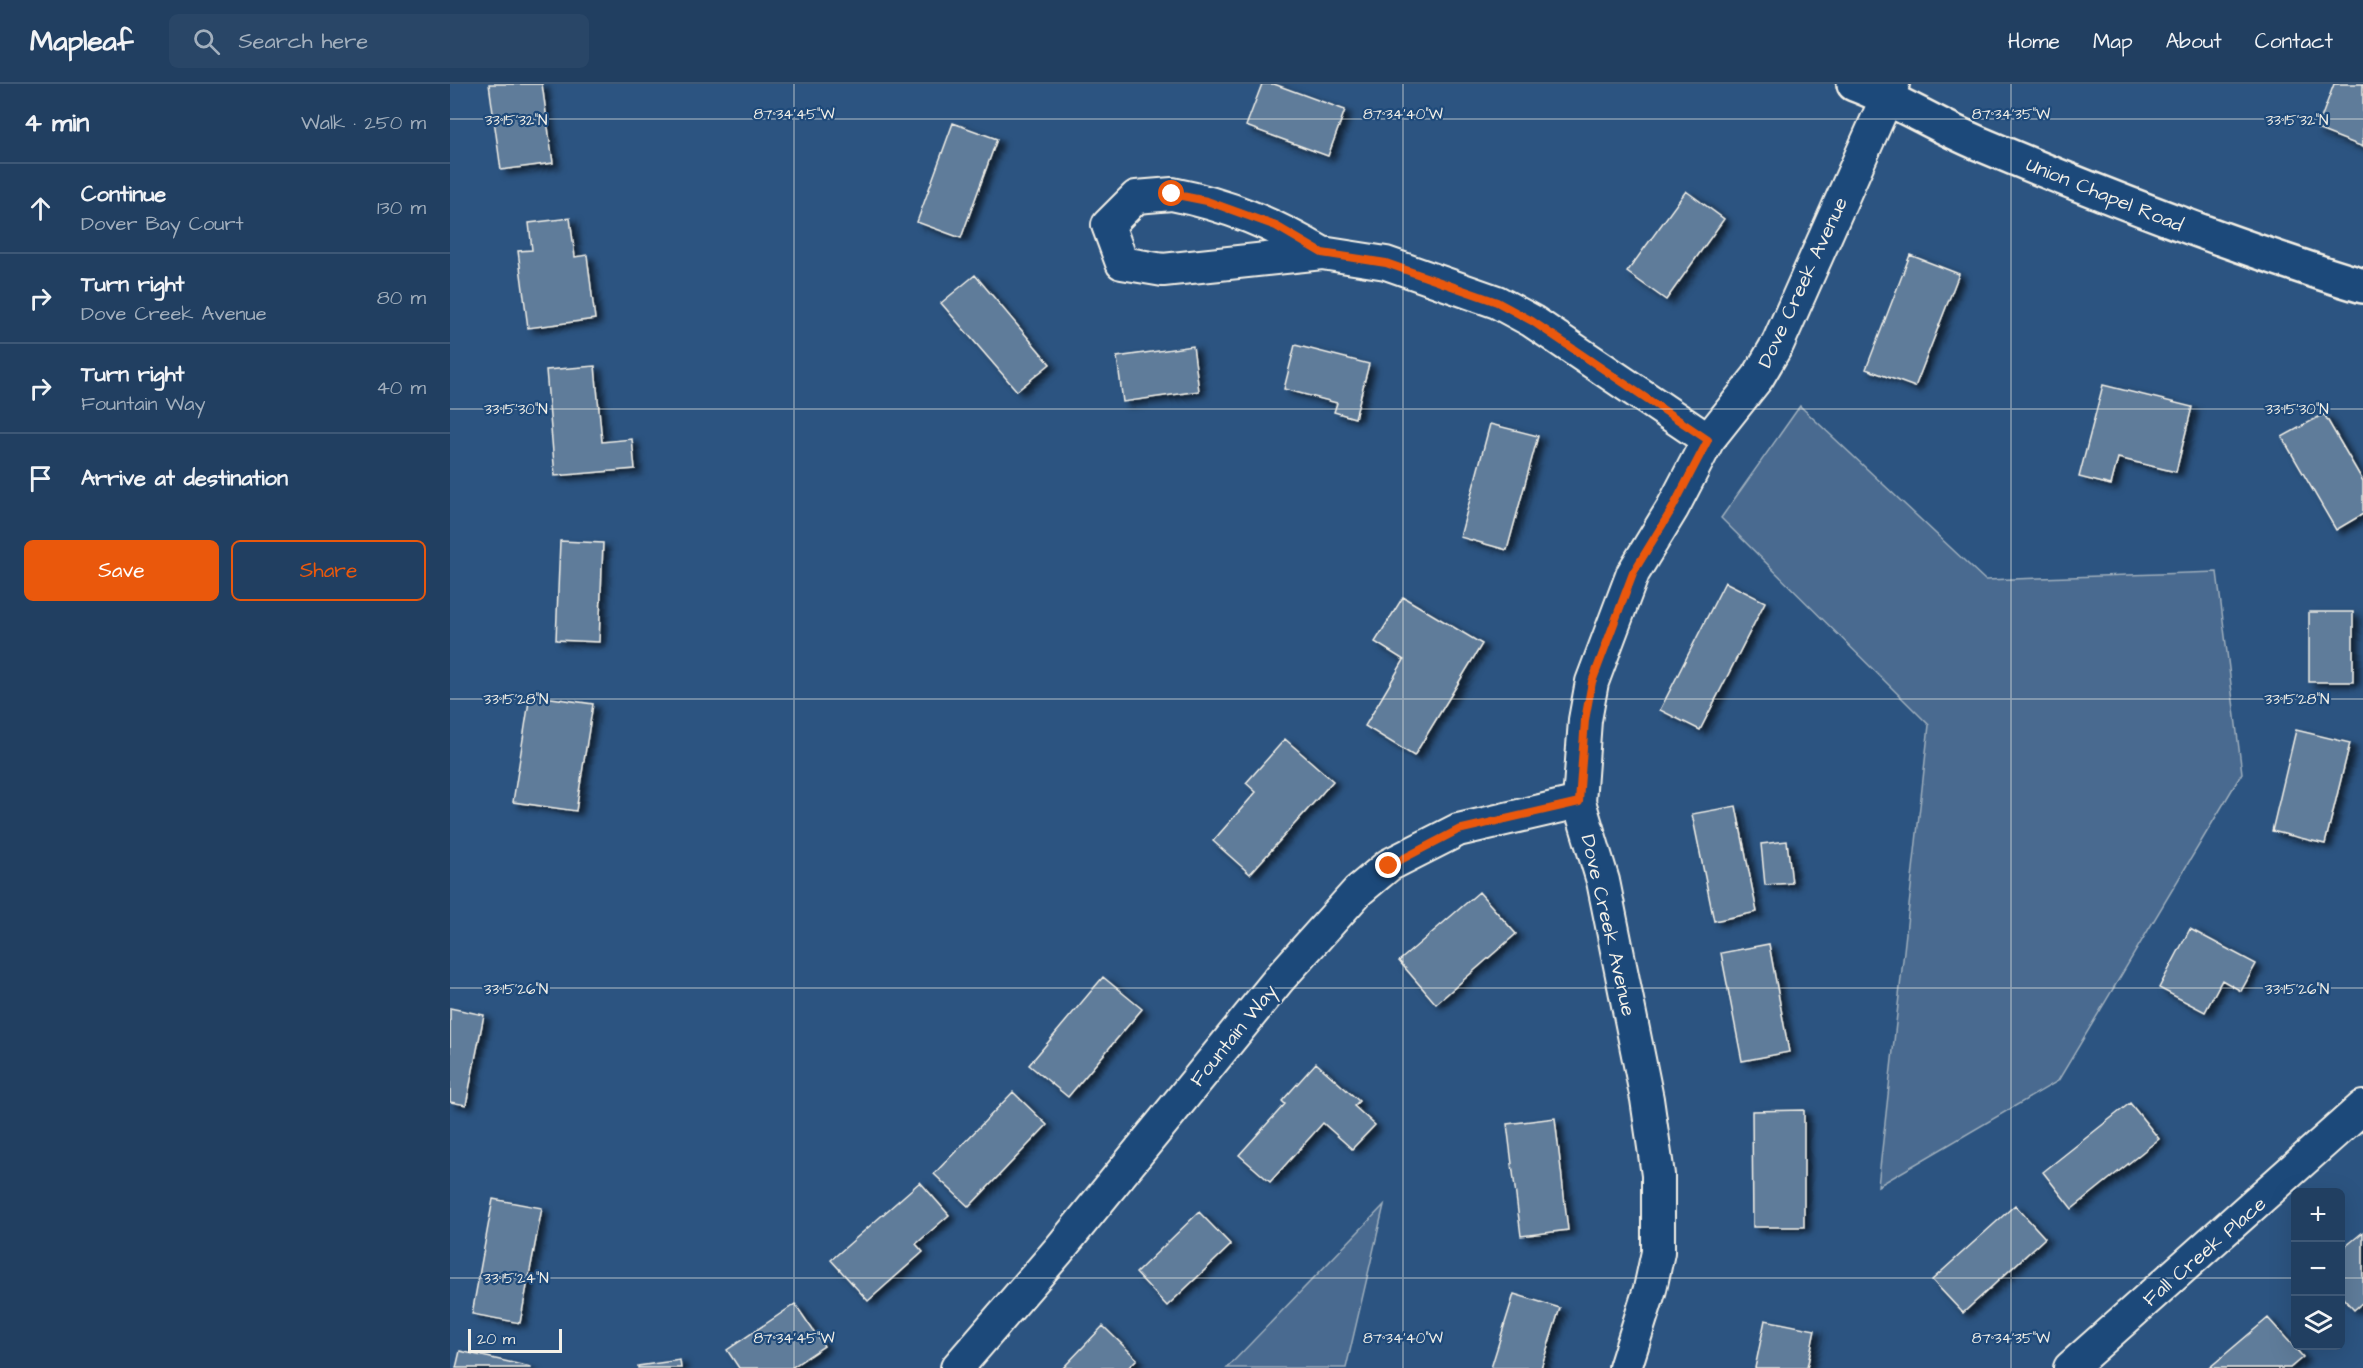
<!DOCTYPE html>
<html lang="en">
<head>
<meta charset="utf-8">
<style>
  :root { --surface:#213f61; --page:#294667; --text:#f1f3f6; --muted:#a2afbd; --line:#3e5876; --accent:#ea580c }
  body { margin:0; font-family:"Architects Daughter",sans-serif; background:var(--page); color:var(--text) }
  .controls { position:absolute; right:18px; bottom:18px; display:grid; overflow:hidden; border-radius:9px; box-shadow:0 6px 24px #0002 }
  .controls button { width:54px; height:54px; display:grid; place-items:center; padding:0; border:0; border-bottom:2px solid var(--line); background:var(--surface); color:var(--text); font:30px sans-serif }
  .scale { position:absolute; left:18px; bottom:15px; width:94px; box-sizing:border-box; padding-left:6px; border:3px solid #f4f1e8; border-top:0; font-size:16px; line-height:21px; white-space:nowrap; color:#f4f1e8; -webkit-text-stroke:4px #1f4a7a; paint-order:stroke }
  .stop { position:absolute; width:18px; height:18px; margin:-14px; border:4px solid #ea580c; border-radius:50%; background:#fff }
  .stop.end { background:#ea580c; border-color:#fff; box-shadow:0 2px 6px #0008 }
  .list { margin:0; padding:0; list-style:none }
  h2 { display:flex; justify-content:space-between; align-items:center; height:78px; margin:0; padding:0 24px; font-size:26px }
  h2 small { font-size:20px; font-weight:400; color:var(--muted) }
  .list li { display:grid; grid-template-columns:39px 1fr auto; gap:18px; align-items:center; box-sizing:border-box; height:90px; padding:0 24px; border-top:2px solid var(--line) }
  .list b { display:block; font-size:22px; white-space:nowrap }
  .list p { margin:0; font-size:20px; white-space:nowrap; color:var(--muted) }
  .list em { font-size:20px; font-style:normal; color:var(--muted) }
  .actions { display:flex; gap:12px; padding:18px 24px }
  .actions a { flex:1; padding:14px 0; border:2px solid var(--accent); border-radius:9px; text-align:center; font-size:21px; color:var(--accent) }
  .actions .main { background:var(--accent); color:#fff }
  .icon { flex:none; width:33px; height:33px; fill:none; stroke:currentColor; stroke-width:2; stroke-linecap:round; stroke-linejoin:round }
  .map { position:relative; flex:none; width:1913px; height:1284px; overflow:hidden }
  header { display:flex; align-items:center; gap:36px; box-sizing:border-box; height:84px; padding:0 30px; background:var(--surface); border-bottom:2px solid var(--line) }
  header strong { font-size:28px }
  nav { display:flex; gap:33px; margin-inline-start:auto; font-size:21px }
  .search { width:420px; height:54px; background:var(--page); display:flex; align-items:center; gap:15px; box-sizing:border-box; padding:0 21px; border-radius:9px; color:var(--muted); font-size:22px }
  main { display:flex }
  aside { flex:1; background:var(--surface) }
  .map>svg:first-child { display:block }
  .green { fill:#496b90; stroke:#9eaebc; stroke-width:1.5 }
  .building { fill:#5e7b9a; stroke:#f4f1e8; stroke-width:1.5; filter:url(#shadow) }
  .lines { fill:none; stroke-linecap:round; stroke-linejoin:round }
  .street-casing { stroke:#f4f1e8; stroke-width:36 }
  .secondary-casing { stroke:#f4f1e8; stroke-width:38 }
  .street { stroke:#1f4a7a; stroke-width:32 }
  .secondary { stroke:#1f4a7a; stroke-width:33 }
  .route { stroke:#ea580c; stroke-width:8 }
  .ticks { fill:none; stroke:#f4f1e8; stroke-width:1.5; stroke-opacity:0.45 }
  .labels { text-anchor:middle; stroke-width:4.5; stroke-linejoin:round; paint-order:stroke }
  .street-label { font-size:20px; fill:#f4f1e8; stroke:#1f4a7a }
  .ticks-label { font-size:15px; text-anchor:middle; fill:#f4f1e8; stroke:#1f4a7a; stroke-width:4.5; stroke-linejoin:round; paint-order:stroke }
</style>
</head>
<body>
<header>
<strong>Mapleaf</strong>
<div class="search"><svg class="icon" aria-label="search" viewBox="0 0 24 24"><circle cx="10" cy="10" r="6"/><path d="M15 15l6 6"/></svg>Search here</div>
<nav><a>Home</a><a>Map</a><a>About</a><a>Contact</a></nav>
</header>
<main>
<aside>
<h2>4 min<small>Walk · 250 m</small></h2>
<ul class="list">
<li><svg class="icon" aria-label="ahead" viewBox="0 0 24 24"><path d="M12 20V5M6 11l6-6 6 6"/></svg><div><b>Continue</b><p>Dover Bay Court</p></div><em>130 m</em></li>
<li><svg class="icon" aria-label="right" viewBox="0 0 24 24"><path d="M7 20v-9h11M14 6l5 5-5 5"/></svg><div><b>Turn right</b><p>Dove Creek Avenue</p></div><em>80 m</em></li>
<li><svg class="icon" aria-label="right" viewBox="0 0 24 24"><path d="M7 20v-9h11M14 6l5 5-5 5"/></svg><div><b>Turn right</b><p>Fountain Way</p></div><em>40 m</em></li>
<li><svg class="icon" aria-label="arrive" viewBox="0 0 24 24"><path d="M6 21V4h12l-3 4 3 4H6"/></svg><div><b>Arrive at destination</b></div></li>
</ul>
<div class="actions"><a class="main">Save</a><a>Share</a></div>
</aside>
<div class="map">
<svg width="1913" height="1284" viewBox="0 0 1913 1284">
  <defs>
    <filter id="shadow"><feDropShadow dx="6" dy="4" stdDeviation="3" flood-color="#0009"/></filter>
  </defs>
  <rect width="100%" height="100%" fill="#2c5481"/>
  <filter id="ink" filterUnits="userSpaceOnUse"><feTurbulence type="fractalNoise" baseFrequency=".0167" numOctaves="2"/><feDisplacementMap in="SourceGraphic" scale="12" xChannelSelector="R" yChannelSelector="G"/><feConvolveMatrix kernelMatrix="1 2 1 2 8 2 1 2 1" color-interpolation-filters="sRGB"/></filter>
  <g filter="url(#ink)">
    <path class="green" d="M 1350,322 L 1535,496 L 1767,488 L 1792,689 L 1608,997 L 1428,1102 L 1479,641 L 1271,434 Z
      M 934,1121 L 896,1284 L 777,1284 Z"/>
    <path class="building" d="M 39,0 L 92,0 L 103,79 L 51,86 Z
      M 812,0 L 824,0 L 895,26 L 878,72 L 796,42 Z
      M 1884,0 L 1913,0 L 1913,63 L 1867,45 Z
      M 503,39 L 547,55 L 511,154 L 467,138 Z
      M 1236,107 L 1274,135 L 1216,216 L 1177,188 Z
      M 120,134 L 125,173 L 137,171 L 145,235 L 78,244 L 68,167 L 82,166 L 79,139 Z
      M 1460,171 L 1509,190 L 1465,303 L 1416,285 Z
      M 525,191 L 600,280 L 567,307 L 491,219 Z
      M 845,261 L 919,280 L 905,334 L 884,328 L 887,319 L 834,305 Z
      M 743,262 L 749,307 L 673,318 L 667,273 Z
      M 145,282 L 152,358 L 182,355 L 185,385 L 105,392 L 96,286 Z
      M 1653,301 L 1742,323 L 1726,388 L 1668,374 L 1661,401 L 1629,393 Z
      M 1874,330 L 1913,397 L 1913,430 L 1886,446 L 1832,353 Z
      M 1040,340 L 1088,352 L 1057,466 L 1010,453 Z
      M 110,457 L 153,459 L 149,558 L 106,556 Z
      M 1275,498 L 1315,518 L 1250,646 L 1210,626 Z
      M 953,513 L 1032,560 L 964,672 L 915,642 L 954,576 L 925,558 Z
      M 1859,528 L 1903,528 L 1903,598 L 1859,598 Z
      M 80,611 L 143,620 L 126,727 L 63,718 Z
      M 1846,646 L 1900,659 L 1875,760 L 1822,747 Z
      M 835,655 L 883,697 L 800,790 L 763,757 L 806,708 L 796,699 Z
      M 1286,722 L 1307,828 L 1264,837 L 1242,730 Z
      M 1337,757 L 1342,799 L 1315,801 L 1311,760 Z
      M 1029,808 L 1066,850 L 986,920 L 949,877 Z
      M 1740,845 L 1806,880 L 1791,907 L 1772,896 L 1755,928 L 1709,904 Z
      M 1319,860 L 1339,968 L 1292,977 L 1271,869 Z
      M 653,893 L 692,925 L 618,1013 L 579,981 Z
      M 0,924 L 34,931 L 16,1021 L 0,1018 Z
      M 866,979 L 909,1017 L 904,1022 L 925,1041 L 902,1065 L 873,1039 L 820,1098 L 789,1071 L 835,1020 L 832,1017 Z
      M 563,1008 L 597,1041 L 519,1123 L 484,1090 Z
      M 1680,1019 L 1709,1055 L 1622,1125 L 1593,1088 Z
      M 1354,1026 L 1354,1143 L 1303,1143 L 1302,1027 Z
      M 1105,1034 L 1118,1146 L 1071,1152 L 1057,1040 Z
      M 470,1098 L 499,1131 L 466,1160 L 473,1168 L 418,1217 L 381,1176 Z
      M 43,1115 L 92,1124 L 70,1239 L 22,1230 Z
      M 1565,1121 L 1595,1154 L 1513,1229 L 1482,1196 Z
      M 749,1128 L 781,1161 L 717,1222 L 686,1189 Z
      M 1913,1148 L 1913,1218 L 1904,1226 L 1890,1211 L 1890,1167 Z
      M 1064,1210 L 1110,1224 L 1091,1284 L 1041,1284 Z
      M 345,1220 L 374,1262 L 341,1284 L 289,1284 L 277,1266 Z
      M 1818,1234 L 1853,1273 L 1840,1284 L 1759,1284 Z
      M 1315,1236 L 1365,1246 L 1357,1284 L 1305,1284 Z
      M 653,1242 L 687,1275 L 678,1284 L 613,1284 Z
      M 10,1267 L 81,1283 L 81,1284 L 6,1284 Z
      M 230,1276 L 231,1284 L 188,1284 L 188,1282 Z"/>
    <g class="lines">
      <defs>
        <path id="street" d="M 722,110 C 778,121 823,140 872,169 L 713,186 L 672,179 L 658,141 L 686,113 Z
          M 872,169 L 936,179 L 1047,218 L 1082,237 L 1258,356
          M 507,1284 L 608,1167 L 830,894 L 908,807 L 939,781 L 1008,746 L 1129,718
          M 1175,1284 L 1200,1205 L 1208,1168 L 1208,1091 L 1197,1015 L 1153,797 L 1129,718 L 1135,636 L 1142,598 L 1183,489 L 1222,425 L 1258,356 L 1308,293 L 1328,259 L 1443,0
          M 1620,1284 L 1913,1023"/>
        <path id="secondary" d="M 1404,0 C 1447,16 1485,41 1528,59 C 1654,112 1782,162 1913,202"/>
      </defs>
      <use href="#street" class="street-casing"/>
      <use href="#secondary" class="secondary-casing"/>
      <use href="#street" class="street"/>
      <use href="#secondary" class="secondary"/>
    </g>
  </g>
  <g class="lines" filter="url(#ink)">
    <path class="route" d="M 722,110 L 757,117 L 826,142 L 872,169 L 936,179 L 1047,218 L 1082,237 L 1258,356 L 1222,425 L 1183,489 L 1142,598 L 1135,636 L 1129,718 L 1008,746 L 939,782"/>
  </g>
  <path class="ticks" d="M 344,0 L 344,1284M 953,0 L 953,1284M 1561,0 L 1561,1284M 0,35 L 1913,35M 0,325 L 1913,325M 0,615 L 1913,615M 0,904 L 1913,904M 0,1194 L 1846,1194M 1890,1194 L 1913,1194"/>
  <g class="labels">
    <g class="street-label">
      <text transform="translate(1655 110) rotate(22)" y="7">Union Chapel Road</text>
      <text transform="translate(1352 198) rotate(-65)" y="7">Dove Creek Avenue</text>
      <text transform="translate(1159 841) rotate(77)" y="7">Dove Creek Avenue</text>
      <text transform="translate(783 951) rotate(-51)" y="7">Fountain Way</text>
      <text transform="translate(1754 1167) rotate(-41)" y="7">Fall Creek Place</text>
    </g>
  </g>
  <g class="ticks-label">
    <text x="344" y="35">87°34'45"W</text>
    <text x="953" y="35">87°34'40"W</text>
    <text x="1561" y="35">87°34'35"W</text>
    <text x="66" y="41">33°15'32"N</text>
    <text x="1847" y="41">33°15'32"N</text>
    <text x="66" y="330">33°15'30"N</text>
    <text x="1847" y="330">33°15'30"N</text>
    <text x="66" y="620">33°15'28"N</text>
    <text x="1847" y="620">33°15'28"N</text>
    <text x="66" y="910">33°15'26"N</text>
    <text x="1847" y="910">33°15'26"N</text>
    <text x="66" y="1199">33°15'24"N</text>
    <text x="344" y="1259">87°34'45"W</text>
    <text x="953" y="1259">87°34'40"W</text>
    <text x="1561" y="1259">87°34'35"W</text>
  </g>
</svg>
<div class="controls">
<button>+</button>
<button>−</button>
<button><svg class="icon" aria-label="layers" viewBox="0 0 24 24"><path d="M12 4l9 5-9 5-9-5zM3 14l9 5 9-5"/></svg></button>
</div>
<div class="scale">20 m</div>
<div class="stop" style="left:722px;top:110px"></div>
<div class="stop end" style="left:939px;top:782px"></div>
</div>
</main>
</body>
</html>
